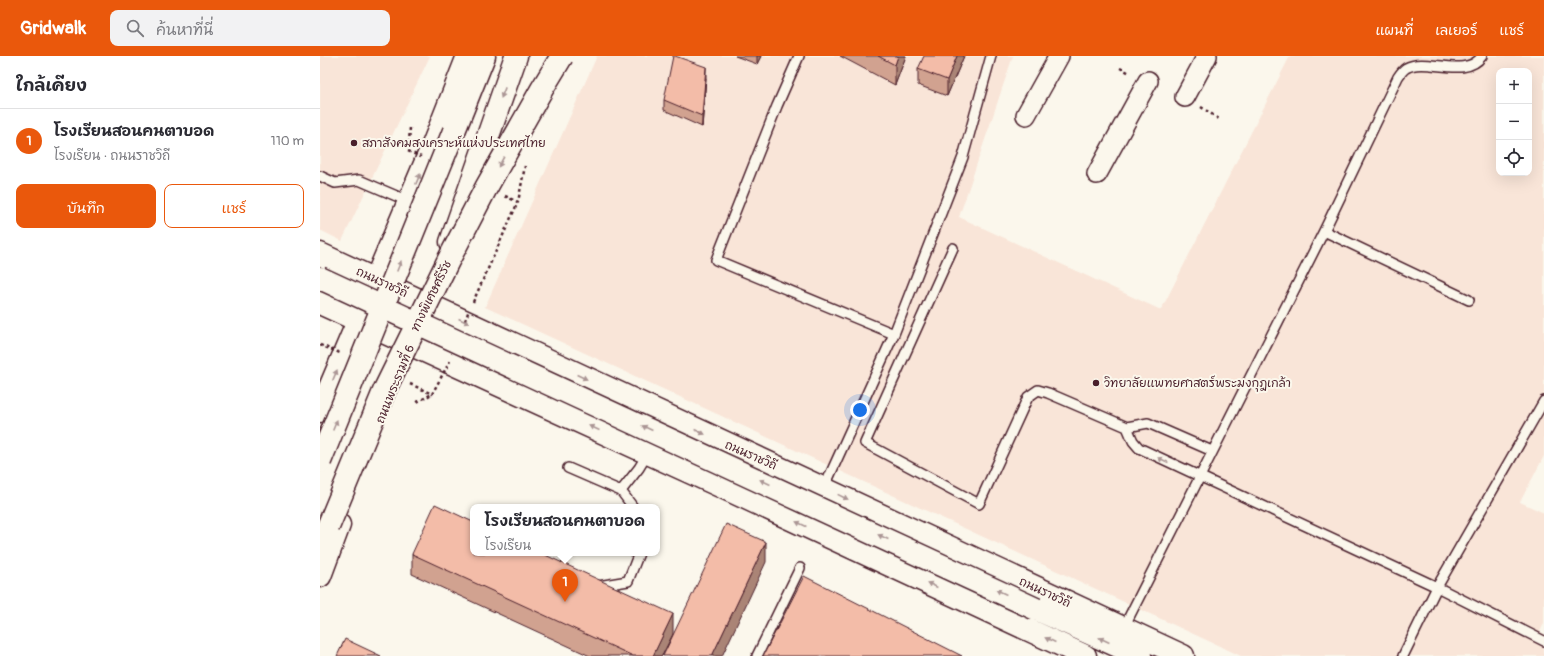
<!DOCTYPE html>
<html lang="th">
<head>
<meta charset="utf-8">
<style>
  :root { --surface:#fff; --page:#f2f2f3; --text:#2b2b33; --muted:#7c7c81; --line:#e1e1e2; --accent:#ea580c }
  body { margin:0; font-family:Pangolin,"Playpen Sans Thai",sans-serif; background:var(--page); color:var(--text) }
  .controls { position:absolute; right:12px; top:12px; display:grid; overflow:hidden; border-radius:8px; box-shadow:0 4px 16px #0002 }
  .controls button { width:36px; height:36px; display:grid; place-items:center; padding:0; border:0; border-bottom:1px solid var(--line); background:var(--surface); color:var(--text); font:20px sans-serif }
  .you { position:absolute; left:540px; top:354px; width:14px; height:14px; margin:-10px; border:3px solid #fff; border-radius:50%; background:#1a73e8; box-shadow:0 0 0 6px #1a73e833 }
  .badge { display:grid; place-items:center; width:26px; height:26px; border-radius:50%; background:var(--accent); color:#fff; font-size:13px; font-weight:700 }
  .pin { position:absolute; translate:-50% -33px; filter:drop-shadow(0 1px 2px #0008) }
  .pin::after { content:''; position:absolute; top:21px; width:14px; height:12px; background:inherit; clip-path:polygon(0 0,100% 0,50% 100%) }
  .popup { position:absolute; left:150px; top:448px; width:190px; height:52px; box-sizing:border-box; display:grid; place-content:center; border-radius:8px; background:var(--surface); filter:drop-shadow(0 1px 3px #0005); font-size:13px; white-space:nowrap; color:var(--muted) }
  .popup b { font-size:15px; color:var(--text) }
  .popup::after { content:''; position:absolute; left:50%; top:100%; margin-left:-8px; border:8px solid transparent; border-top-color:var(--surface) }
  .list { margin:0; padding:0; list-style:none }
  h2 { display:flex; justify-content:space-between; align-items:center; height:52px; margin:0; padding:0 16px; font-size:17px }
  h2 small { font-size:13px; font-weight:400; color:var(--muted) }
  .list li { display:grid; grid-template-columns:26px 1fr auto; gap:12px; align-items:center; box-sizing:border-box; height:64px; padding:0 16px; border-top:1px solid var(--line) }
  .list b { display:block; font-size:15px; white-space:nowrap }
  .list p { margin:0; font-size:13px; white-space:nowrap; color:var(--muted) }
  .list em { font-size:13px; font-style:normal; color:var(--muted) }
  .actions { display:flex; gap:8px; padding:12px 16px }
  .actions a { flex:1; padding:9px 0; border:1px solid var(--accent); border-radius:8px; text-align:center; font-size:14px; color:var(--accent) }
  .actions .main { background:var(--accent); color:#fff }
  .icon { flex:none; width:22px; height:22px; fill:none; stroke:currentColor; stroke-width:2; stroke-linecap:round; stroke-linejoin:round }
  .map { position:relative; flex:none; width:1224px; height:600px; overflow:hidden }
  header { display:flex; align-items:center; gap:24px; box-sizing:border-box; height:56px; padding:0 20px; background:var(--accent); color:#fff }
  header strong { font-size:19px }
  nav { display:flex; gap:22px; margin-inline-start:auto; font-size:14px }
  .search { width:280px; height:36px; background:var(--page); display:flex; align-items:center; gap:10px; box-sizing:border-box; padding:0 14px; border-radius:8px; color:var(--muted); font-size:15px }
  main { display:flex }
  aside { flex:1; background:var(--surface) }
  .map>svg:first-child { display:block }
  .built { fill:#f9e5d8; fill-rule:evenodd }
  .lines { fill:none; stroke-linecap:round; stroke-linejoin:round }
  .lane-casing { stroke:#4a1f2b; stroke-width:12 }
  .street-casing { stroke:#4a1f2b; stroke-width:22 }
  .secondary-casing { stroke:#4a1f2b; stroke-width:25 }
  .primary-casing { stroke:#4a1f2b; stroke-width:25 }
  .highway-casing { stroke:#4a1f2b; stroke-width:25 }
  .path { stroke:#4a1f2b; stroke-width:2.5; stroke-dasharray:3 3; stroke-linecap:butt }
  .lane { stroke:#fbf7ec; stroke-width:9 }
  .street { stroke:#fbf7ec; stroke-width:19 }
  .secondary { stroke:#fbf7ec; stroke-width:22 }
  .primary { stroke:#fbf7ec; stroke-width:22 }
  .highway { stroke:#fbf7ec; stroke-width:22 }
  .primary-bridge-casing { stroke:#4a1f2b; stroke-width:25; stroke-linecap:butt }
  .highway-bridge-casing { stroke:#4a1f2b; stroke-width:25; stroke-linecap:butt }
  .path-bridge { stroke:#4a1f2b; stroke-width:2.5; stroke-dasharray:3 3; stroke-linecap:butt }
  .primary-bridge { stroke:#fbf7ec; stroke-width:22 }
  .highway-bridge { stroke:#fbf7ec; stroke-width:22 }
  .wall { fill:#d1a290; stroke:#4a1f2b }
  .shaded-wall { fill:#aa8476; stroke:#4a1f2b }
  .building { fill:#f3bca8; stroke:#4a1f2b }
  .oneway { fill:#ab9695 }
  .poi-dot { fill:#4a1f2b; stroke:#fbf7ec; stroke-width:1.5 }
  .labels { text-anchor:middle; stroke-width:4; stroke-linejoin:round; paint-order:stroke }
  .poi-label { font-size:12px; fill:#4a1f2b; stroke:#fbf7ec; text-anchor:start }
  .street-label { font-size:12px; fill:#4a1f2b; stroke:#fbf7ec }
</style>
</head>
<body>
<header>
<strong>Gridwalk</strong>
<div class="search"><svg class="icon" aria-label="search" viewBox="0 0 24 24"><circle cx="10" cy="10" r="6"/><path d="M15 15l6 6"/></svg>ค้นหาที่นี่</div>
<nav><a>แผนที่</a><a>เลเยอร์</a><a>แชร์</a></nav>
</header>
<main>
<aside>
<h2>ใกล้เคียง<small></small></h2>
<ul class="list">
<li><span class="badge">1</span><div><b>โรงเรียนสอนคนตาบอด</b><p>โรงเรียน · ถนนราชวิถี</p></div><em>110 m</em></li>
</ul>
<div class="actions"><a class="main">บันทึก</a><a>แชร์</a></div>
</aside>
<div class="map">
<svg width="1224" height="600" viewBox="0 0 1224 600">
  <rect width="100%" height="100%" fill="#fbf7ec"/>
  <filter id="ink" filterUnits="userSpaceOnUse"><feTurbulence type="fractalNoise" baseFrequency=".025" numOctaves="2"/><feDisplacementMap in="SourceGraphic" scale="8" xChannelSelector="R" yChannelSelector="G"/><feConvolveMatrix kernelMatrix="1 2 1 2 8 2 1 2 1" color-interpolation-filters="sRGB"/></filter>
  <g filter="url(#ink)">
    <path class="built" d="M 0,0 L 110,0 L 22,185 L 0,174 Z
      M 277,0 L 693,0 L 639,161 L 841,254 L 970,0 L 1224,0 L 1224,400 L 1200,446 L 1224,457 L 1224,567 L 1220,576 L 1224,578 L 1224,600 L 921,600 L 165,251 ZM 1179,15 L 1209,15 L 1209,117 L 1179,117 Z"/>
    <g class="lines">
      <defs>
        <path id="lane" d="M 479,0 L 457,50 L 396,204 L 574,278
          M 0,120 L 15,127 L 39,124 L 88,145
          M 1004,175 L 1149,244
          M 633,192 L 545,387 L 659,448 L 708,341 L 718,334 L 728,337 L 807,371
          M 892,395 L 828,367 L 807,371 L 813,385 L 819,392 L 1117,531 L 1224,585
          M 248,412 L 301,435
          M 504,432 L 574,278 L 643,101 L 671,0
          M 313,451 L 301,435 L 319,412 L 328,397
          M 278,530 L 308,525 L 319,497
          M 803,573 L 1004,175 L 1078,21 C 1080,18 1083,14 1086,12 C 1106,0 1145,24 1162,0
          M 437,600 L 480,512
          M 1083,600 L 1117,531 L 1224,345"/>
        <path id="street" d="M 865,41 L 887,0
          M 706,59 L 739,0
          M 777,118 L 828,25"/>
        <path id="secondary" d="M 131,186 L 196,0
          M 0,355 L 113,89 L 148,0
          M 0,520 L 19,469"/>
        <path id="primary" d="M 0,198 L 863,600
          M 0,247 L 400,430 L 765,600
          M 716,553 L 820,600"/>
        <path id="highway" d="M 134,75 L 164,0
          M 0,491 L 8,471"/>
      </defs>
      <use href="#lane" class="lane-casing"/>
      <use href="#street" class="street-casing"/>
      <use href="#secondary" class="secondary-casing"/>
      <use href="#primary" class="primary-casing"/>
      <use href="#highway" class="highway-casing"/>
      <path class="path" d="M 800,12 L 810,17
        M 881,51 L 899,63
        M 89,87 L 90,71
        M 153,246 L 198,146 L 205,110
        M 97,346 L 112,338"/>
      <use href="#lane" class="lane"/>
      <use href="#street" class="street"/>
      <use href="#secondary" class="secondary"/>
      <use href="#primary" class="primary"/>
      <use href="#highway" class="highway"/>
      <defs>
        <path id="primary-bridge" d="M 0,222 L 716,553"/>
        <path id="highway-bridge" d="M 0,405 L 134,75
          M 8,471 L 65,333 L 128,205 L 166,132 L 222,33 L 242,0"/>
      </defs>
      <use href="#primary-bridge" class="primary-bridge-casing"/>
      <use href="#highway-bridge" class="highway-bridge-casing"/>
      <path class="path-bridge" d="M 88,95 L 101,101
        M 185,140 L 198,146
        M 145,265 L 149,254
        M 0,289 L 20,297
        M 90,328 L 112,338 L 130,305"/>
      <use href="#primary-bridge" class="primary-bridge"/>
      <use href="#highway-bridge" class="highway-bridge"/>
    </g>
    <path class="wall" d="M 415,0 L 441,0 L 437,8 Z
      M 520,0 L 586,0 L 575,29 Z
      M 644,0 L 627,40 L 598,29 L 598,13 Z
      M 386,22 L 382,71 L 344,54 L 344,44 Z
      M 92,498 L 353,578 L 342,600 L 270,600 L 92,518 Z"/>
    <path class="shaded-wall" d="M 437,0 L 441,0 L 437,8 Z
      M 578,0 L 586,0 L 575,29 L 575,9 Z
      M 637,0 L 644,0 L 627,40 L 627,24 Z
      M 386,11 L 386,22 L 382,71 L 382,60 Z
      M 446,486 L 446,506 L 402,600 L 392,600 Z
      M 353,558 L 353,578 L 342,600 L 333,600 Z"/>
    <path class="building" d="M 353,0 L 355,0 L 386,11 L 382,60 L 344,44 Z
      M 558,0 L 578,0 L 575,9 Z
      M 604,0 L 637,0 L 627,24 L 598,13 Z
      M 115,448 L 153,466 L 153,497 L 221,497 L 353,558 L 333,600 L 313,600 L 92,498 Z
      M 406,468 L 446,486 L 392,600 L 343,600 Z
      M 484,520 L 642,600 L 443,600 Z
      M 25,583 L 61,600 L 17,600 Z"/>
    <defs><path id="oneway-solid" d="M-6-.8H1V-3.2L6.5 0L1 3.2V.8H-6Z"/></defs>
    <g class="oneway">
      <use href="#oneway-solid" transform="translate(183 37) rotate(111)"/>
      <use href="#oneway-solid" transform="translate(181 106) rotate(119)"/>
      <use href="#oneway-solid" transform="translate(98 123) rotate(-67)"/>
      <use href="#oneway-solid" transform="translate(79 210) rotate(-68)"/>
      <use href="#oneway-solid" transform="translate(144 265) rotate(25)"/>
      <use href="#oneway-solid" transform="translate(15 319) rotate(-67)"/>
      <use href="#oneway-solid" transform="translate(262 321) rotate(25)"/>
      <use href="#oneway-solid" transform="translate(15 369) rotate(-68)"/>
      <use href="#oneway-solid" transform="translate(274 372) rotate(-156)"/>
      <use href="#oneway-solid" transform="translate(327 372) rotate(-155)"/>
      <use href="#oneway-solid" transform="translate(380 376) rotate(25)"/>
      <use href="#oneway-solid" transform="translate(843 404) rotate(-155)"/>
      <use href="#oneway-solid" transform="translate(445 426) rotate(-155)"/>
      <use href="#oneway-solid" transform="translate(523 441) rotate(26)"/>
      <use href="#oneway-solid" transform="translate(481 468) rotate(-155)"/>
      <use href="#oneway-solid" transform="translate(563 481) rotate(-155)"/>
      <use href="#oneway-solid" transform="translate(612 529) rotate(-155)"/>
      <use href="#oneway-solid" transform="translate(681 536) rotate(-155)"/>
      <use href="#oneway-solid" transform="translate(730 584) rotate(-155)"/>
      <use href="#oneway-solid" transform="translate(784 584) rotate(-155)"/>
    </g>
  </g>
  <g class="poi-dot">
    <circle cx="34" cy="87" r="4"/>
    <circle cx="776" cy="327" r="4"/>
  </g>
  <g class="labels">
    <g class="poi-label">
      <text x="42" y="91">สภาสังคมสงเคราะห์แห่งประเทศไทย</text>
      <text x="784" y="331">วิทยาลัยแพทยศาสตร์พระมงกุฎเกล้า</text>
    </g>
    <g class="street-label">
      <text transform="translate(62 226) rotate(25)" y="4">ถนนราชวิถี</text>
      <text transform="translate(111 240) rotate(-64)" y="4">ทางพิเศษศรีรัช</text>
      <text transform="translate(75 328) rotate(-68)" y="4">ถนนพระรามที่ 6</text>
      <text transform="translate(431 399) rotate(24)" y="4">ถนนราชวิถี</text>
      <text transform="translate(725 536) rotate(25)" y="4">ถนนราชวิถี</text>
    </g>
  </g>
</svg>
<div class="controls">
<button>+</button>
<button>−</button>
<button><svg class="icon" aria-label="locate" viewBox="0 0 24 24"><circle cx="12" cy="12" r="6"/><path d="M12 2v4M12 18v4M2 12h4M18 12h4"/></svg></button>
</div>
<div class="you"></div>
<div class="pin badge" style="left:245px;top:546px">1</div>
<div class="popup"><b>โรงเรียนสอนคนตาบอด</b>โรงเรียน</div>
</div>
</main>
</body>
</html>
